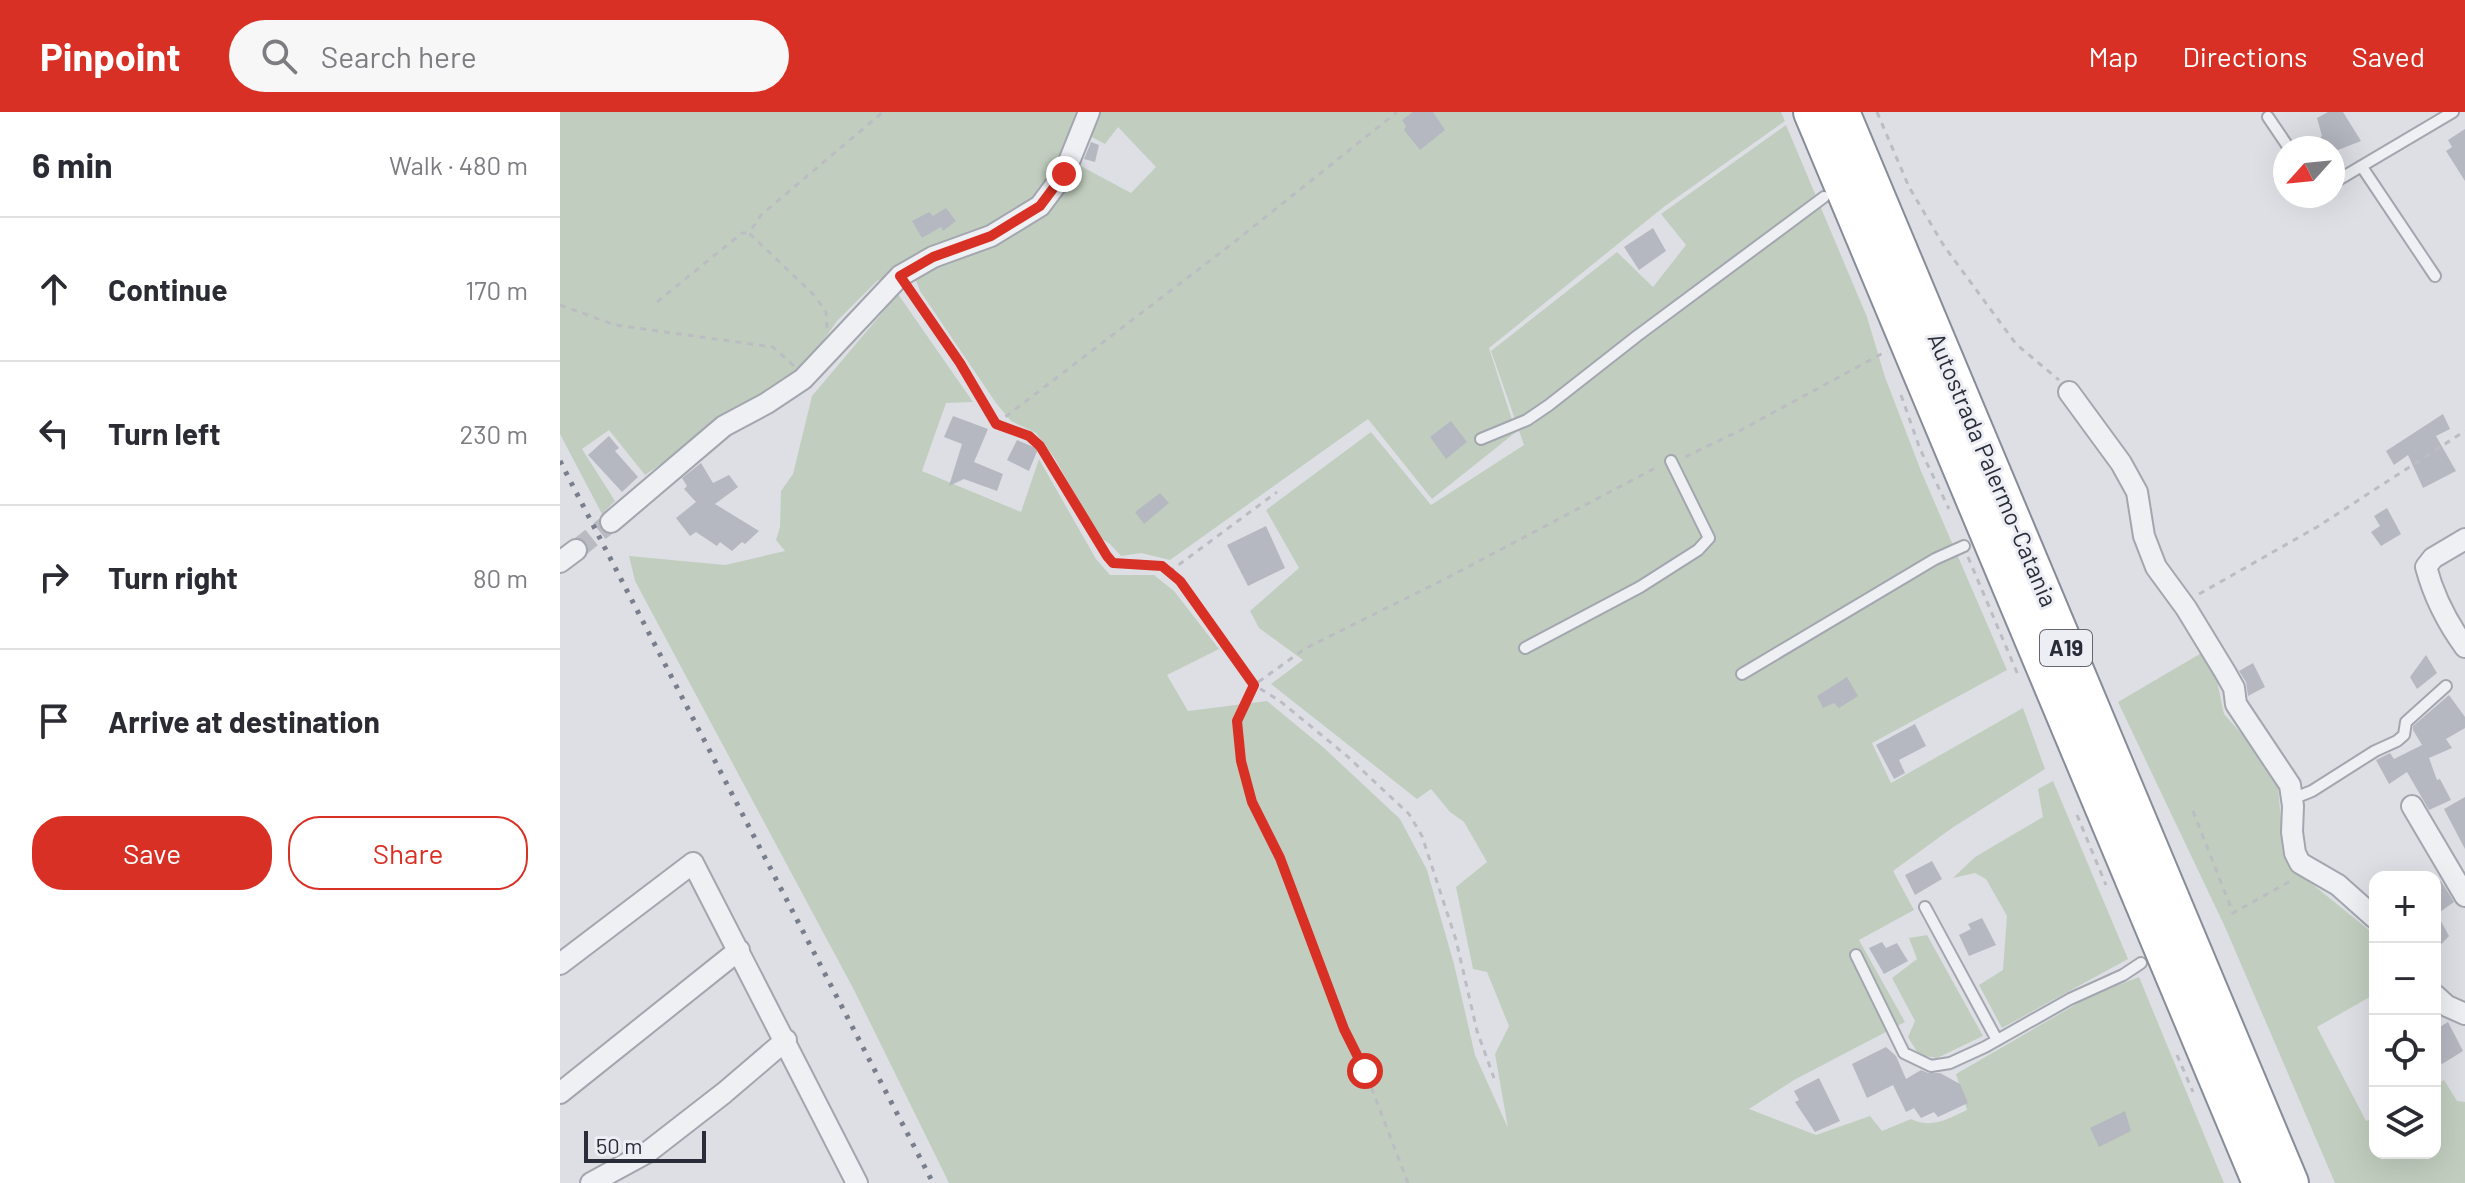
<!DOCTYPE html>
<html lang="en">
<head>
<meta charset="utf-8">
<style>
  :root { --surface:#fff; --page:#f7f7f7; --text:#2b2b33; --muted:#7c7c81; --line:#e1e1e2; --accent:#d93025 }
  body { margin:0; font-family:Barlow,sans-serif; background:var(--page); color:var(--text) }
  .controls { position:absolute; right:24px; bottom:24px; display:grid; overflow:hidden; border-radius:16px; box-shadow:0 8px 32px #0002 }
  .controls button { width:72px; height:72px; display:grid; place-items:center; padding:0; border:0; border-bottom:2px solid var(--line); background:var(--surface); color:var(--text); font:40px sans-serif }
  .compass { position:absolute; left:1713px; top:24px; width:72px; height:72px; border-radius:50%; background:var(--surface); box-shadow:0 8px 32px #0002; rotate:243deg }
  .scale { position:absolute; left:24px; bottom:20px; width:122px; box-sizing:border-box; padding-left:8px; border:4px solid #282d39; border-top:0; font-size:22px; line-height:28px; white-space:nowrap; color:#282d39; -webkit-text-stroke:6px #eceef3; paint-order:stroke }
  .stop { position:absolute; width:24px; height:24px; margin:-18px; border:6px solid #d93025; border-radius:50%; background:#fff }
  .stop.end { background:#d93025; border-color:#fff; box-shadow:0 2px 8px #0008 }
  .list { margin:0; padding:0; list-style:none }
  h2 { display:flex; justify-content:space-between; align-items:center; height:104px; margin:0; padding:0 32px; font-size:34px }
  h2 small { font-size:26px; font-weight:400; color:var(--muted) }
  .list li { display:grid; grid-template-columns:52px 1fr auto; gap:24px; align-items:center; box-sizing:border-box; height:144px; padding:0 32px; border-top:2px solid var(--line) }
  .list b { display:block; font-size:30px; white-space:nowrap }
  .list em { font-size:26px; font-style:normal; color:var(--muted) }
  .actions { display:flex; gap:16px; padding:24px 32px }
  .actions a { flex:1; padding:18px 0; border:2px solid var(--accent); border-radius:32px; text-align:center; font-size:28px; color:var(--accent) }
  .actions .main { background:var(--accent); color:#fff }
  .icon { flex:none; width:44px; height:44px; fill:none; stroke:currentColor; stroke-width:2; stroke-linecap:round; stroke-linejoin:round }
  .map { position:relative; flex:none; width:1905px; height:1071px; overflow:hidden }
  header { display:flex; align-items:center; gap:48px; box-sizing:border-box; height:112px; padding:0 40px; background:var(--accent); color:#fff }
  header strong { font-size:38px }
  nav { display:flex; gap:44px; margin-inline-start:auto; font-size:28px }
  .search { width:560px; height:72px; background:var(--page); display:flex; align-items:center; gap:20px; box-sizing:border-box; padding:0 28px; border-radius:44px; color:var(--muted); font-size:30px }
  main { display:flex }
  aside { flex:1; background:var(--surface) }
  .map>svg:first-child { display:block }
  .green { fill:#c1cebf }
  .building { fill:#b5b8c1 }
  .lines { fill:none; stroke-linecap:round; stroke-linejoin:round }
  .street-tunnel { stroke:#b9bbc3; stroke-width:20; stroke-dasharray:20 10; stroke-linecap:butt }
  .lane-casing { stroke:#a3a6ae; stroke-width:14 }
  .street-casing { stroke:#a3a6ae; stroke-width:24 }
  .highway-casing { stroke:#868c9a; stroke-width:40 }
  .path { stroke:#bbbdc3; stroke-width:3; stroke-dasharray:6 6; stroke-linecap:butt }
  .lane { stroke:#eff0f4; stroke-width:10 }
  .street { stroke:#eff0f4; stroke-width:20 }
  .highway { stroke:#fff; stroke-width:36 }
  .rail { stroke:#787e8c; stroke-width:5; stroke-dasharray:4 8; stroke-linecap:butt }
  .route { stroke:#d93025; stroke-width:10 }
  .labels { text-anchor:middle; stroke-width:6; stroke-linejoin:round; paint-order:stroke }
  .shield { fill:#eceef3; stroke:#636771; stroke-width:2 }
  .shield-label { font-size:22px; font-weight:bold; fill:#282d39 }
  .street-label { font-size:24px; fill:#282d39; stroke:#eceef3 }
</style>
</head>
<body>
<header>
<strong>Pinpoint</strong>
<div class="search"><svg class="icon" aria-label="search" viewBox="0 0 24 24"><circle cx="10" cy="10" r="6"/><path d="M15 15l6 6"/></svg>Search here</div>
<nav><a>Map</a><a>Directions</a><a>Saved</a></nav>
</header>
<main>
<aside>
<h2>6 min<small>Walk · 480 m</small></h2>
<ul class="list">
<li><svg class="icon" aria-label="ahead" viewBox="0 0 24 24"><path d="M12 20V5M6 11l6-6 6 6"/></svg><div><b>Continue</b></div><em>170 m</em></li>
<li><svg class="icon" aria-label="left" viewBox="0 0 24 24"><path d="M17 20v-9H6M10 6l-5 5 5 5"/></svg><div><b>Turn left</b></div><em>230 m</em></li>
<li><svg class="icon" aria-label="right" viewBox="0 0 24 24"><path d="M7 20v-9h11M14 6l5 5-5 5"/></svg><div><b>Turn right</b></div><em>80 m</em></li>
<li><svg class="icon" aria-label="arrive" viewBox="0 0 24 24"><path d="M6 21V4h12l-3 4 3 4H6"/></svg><div><b>Arrive at destination</b></div></li>
</ul>
<div class="actions"><a class="main">Save</a><a>Share</a></div>
</aside>
<div class="map">
<svg width="1905" height="1071" viewBox="0 0 1905 1071">
  <rect width="100%" height="100%" fill="#dddfe5"/>
  <path class="green" d="M 0,0 L 520,0 L 481,80 L 441,107 L 317,169 L 277,209 L 255,240 L 232,262 L 85,363 L 49,318 L 22,337 L 55,389 L 42,402 L 0,322 Z
    M 540,0 L 1221,0 L 1225,9 L 1105,94 L 929,236 L 956,320 L 872,387 L 808,307 L 610,448 L 581,441 L 561,444 L 550,432 L 539,425 L 494,345 L 476,321 L 451,309 L 436,291 L 360,179 L 355,166 L 374,155 L 429,135 L 459,119 L 496,91 L 517,52 L 571,81 L 596,55 L 558,15 L 545,32 L 528,23 Z
    M 1226,13 L 1307,205 L 1325,265 L 1361,359 L 1447,558 L 1312,631 L 1331,671 L 1463,596 L 1485,657 L 1392,716 L 1333,759 L 1354,798 L 1299,828 L 1345,910 L 1234,968 L 1189,997 L 1256,1023 L 1310,1004 L 1322,1019 L 1351,1007 C 1372,1017 1387,1007 1407,998 L 1396,962 L 1532,883 L 1579,865 L 1664,1071 L 389,1071 L 294,878 L 75,469 L 69,444 L 165,453 L 225,439 L 216,428 L 220,415 L 221,379 L 233,362 L 252,284 L 338,182 L 413,290 L 386,291 L 362,359 L 461,400 L 479,347 L 536,447 L 550,463 L 594,463 L 614,479 L 659,537 L 607,563 L 628,599 L 707,589 L 764,636 L 840,707 L 867,758 L 894,852 L 915,943 L 948,1016 L 935,942 L 949,914 L 927,860 L 913,857 L 896,775 L 927,750 L 904,710 L 890,700 L 871,677 L 857,687 L 711,572 L 743,548 L 699,516 L 690,499 L 739,456 L 706,398 L 811,320 L 871,393 L 964,333 L 931,239 L 1057,140 L 1093,175 L 1126,133 L 1101,102 Z
    M 1650,536 L 1664,602 L 1695,637 L 1718,674 L 1724,744 L 1751,771 L 1815,823 L 1815,882 L 1757,915 L 1806,1009 L 1815,1005 L 1815,1041 L 1875,1041 L 1875,973 L 1884,968 L 1897,989 L 1905,990 L 1905,1071 L 1775,1071 L 1665,815 L 1558,590 Z
    M 1493,669 L 1568,847 L 1442,916 L 1419,873 L 1443,858 L 1447,804 L 1426,767 L 1415,761 L 1393,766 L 1415,745 L 1483,705 L 1478,677 Z
    M 1367,823 L 1423,924 L 1377,946 L 1359,943 L 1348,925 L 1355,909 L 1332,866 L 1357,847 L 1349,826 Z"/>
  <path class="building" d="M 853,0 L 873,0 L 885,18 L 860,38 L 844,18 L 846,14 L 842,8 Z
    M 1768,0 L 1783,0 L 1801,29 L 1773,40 L 1773,36 L 1748,36 L 1762,24 L 1757,6 Z
    M 1905,17 L 1905,69 L 1886,39 L 1892,35 L 1888,28 Z
    M 531,30 L 539,33 L 535,50 L 524,47 Z
    M 386,96 L 396,109 L 383,119 L 381,115 L 362,126 L 352,109 L 369,100 L 373,104 Z
    M 1093,116 L 1106,139 L 1079,158 L 1064,135 Z
    M 1883,302 L 1890,317 L 1876,324 L 1896,359 L 1863,376 L 1848,343 L 1834,353 L 1826,339 Z
    M 393,304 L 428,317 L 414,350 L 443,362 L 437,379 L 404,367 L 389,374 L 402,332 L 384,325 Z
    M 891,309 L 907,330 L 886,347 L 870,325 Z
    M 49,324 L 59,336 L 55,339 L 78,365 L 62,380 L 28,343 Z
    M 457,328 L 478,337 L 469,359 L 447,348 Z
    M 141,351 L 153,371 L 169,363 L 178,375 L 155,392 L 199,419 L 185,432 L 182,430 L 172,439 L 160,430 L 157,434 L 136,420 L 130,424 L 116,406 L 136,390 L 124,377 L 127,374 L 122,366 Z
    M 600,381 L 609,391 L 584,412 L 575,400 Z
    M 1827,396 L 1841,422 L 1821,434 L 1811,420 L 1820,414 L 1814,404 Z
    M 706,414 L 725,456 L 688,474 L 667,433 Z
    M 1866,543 L 1877,561 L 1857,577 L 1850,565 Z
    M 1693,551 L 1705,575 L 1688,584 L 1686,570 L 1679,559 Z
    M 1287,565 L 1298,584 L 1279,596 L 1274,591 L 1263,596 L 1257,584 Z
    M 1889,583 L 1905,605 L 1905,616 L 1886,627 L 1892,636 L 1869,646 L 1877,668 L 1880,667 L 1891,688 L 1869,698 L 1847,660 L 1829,672 L 1816,648 L 1830,641 L 1834,647 L 1862,633 L 1853,618 L 1853,614 Z
    M 1355,612 L 1366,634 L 1339,648 L 1345,661 L 1334,667 L 1316,633 Z
    M 1905,685 L 1905,737 L 1884,697 Z
    M 1372,749 L 1382,767 L 1355,783 L 1345,763 Z
    M 1881,769 L 1894,790 L 1877,802 L 1889,824 L 1875,839 L 1875,773 Z
    M 1422,806 L 1436,833 L 1409,844 L 1399,823 L 1411,817 L 1408,812 Z
    M 1322,830 L 1326,836 L 1337,831 L 1348,849 L 1324,862 L 1309,836 Z
    M 1888,910 L 1903,939 L 1882,952 L 1875,940 L 1875,918 Z
    M 1326,935 L 1336,944 L 1346,967 L 1361,958 L 1368,961 L 1380,961 L 1400,972 L 1408,991 L 1378,1005 L 1374,1000 L 1361,1006 L 1354,996 L 1346,1000 L 1333,973 L 1307,986 L 1292,952 Z
    M 1259,966 L 1280,1009 L 1255,1020 L 1235,990 L 1239,988 L 1234,979 Z
    M 1565,999 L 1571,1019 L 1539,1035 L 1530,1016 Z"/>
  <g class="lines">
    <path class="street-tunnel" d="M 16,438 L 51,410"/>
    <defs>
      <path id="lane" d="M 1708,5 L 1729,36
        M 1802,55 L 1875,164
        M 1773,71 L 1893,0
        M 921,327 L 967,308 L 989,293 L 1077,224 L 1264,85
        M 965,536 L 1080,475 L 1138,438 L 1149,426 L 1111,349
        M 1182,562 L 1375,447 L 1404,434
        M 1732,687 L 1752,679 L 1815,639 L 1837,629 L 1844,623 L 1846,610 L 1886,574
        M 1365,795 L 1437,928
        M 1296,843 L 1344,941 L 1371,954 L 1390,951 L 1425,935 L 1510,887 L 1563,863 L 1581,851"/>
      <path id="street" d="M 1509,280 L 1561,351 L 1577,380 L 1584,424 L 1596,455 L 1626,496 L 1665,560 L 1674,576 L 1676,592 L 1730,673 L 1733,694 L 1732,720 L 1735,741 L 1740,751 L 1778,773 L 1815,806
        M 51,410 L 164,314 L 207,291 L 243,267 L 340,164 L 373,145 L 431,124 L 480,94 L 504,62 L 529,0
        M 1905,427 L 1873,446 L 1866,455 C 1874,485 1886,509 1905,535
        M 0,450 L 16,438
        M 1852,694 L 1905,784
        M 0,852 L 133,751 L 297,1071
        M 1875,883 L 1887,894 L 1905,902
        M 0,981 L 179,838
        M 31,1071 L 88,1040 L 164,981 L 226,928"/>
      <path id="highway" d="M 1252,0 L 1701,1071
        M 1281,0 L 1730,1071"/>
    </defs>
    <use href="#lane" class="lane-casing"/>
    <use href="#street" class="street-casing"/>
    <use href="#highway" class="highway-casing"/>
    <path class="path" d="M 1317,0 L 1349,75 L 1384,134 L 1456,232 L 1499,268
      M 350,181 L 400,251 L 436,312 L 469,324 L 480,334 L 519,401 L 553,451 L 602,454 L 620,469 L 694,573 L 720,589 L 787,644 L 849,702 L 862,724 L 896,828 L 917,919 L 934,966
      M 97,190 L 182,121 L 189,121
      M 0,193 L 55,213 L 213,235 L 234,254
      M 267,216 L 266,200 L 254,183 L 189,121 L 201,103 L 323,0
      M 1341,283 L 1360,337 L 1389,397
      M 436,312 L 673,131 L 837,0
      M 1125,345 L 1181,318 L 1327,239
      M 1408,445 L 1458,563
      M 609,460 L 717,380
      M 1639,482 L 1757,415 L 1905,319
      M 1633,699 L 1673,801 L 1734,767
      M 1517,703 L 1546,773
      M 1617,943 L 1633,980
      M 848,1071 L 805,959 L 784,917 L 720,746 L 692,690 L 681,649 L 677,609 L 694,573 L 746,536 L 883,468 L 1099,354"/>
    <use href="#lane" class="lane"/>
    <use href="#street" class="street"/>
    <use href="#highway" class="highway"/>
    <path class="rail" d="M 0,349 L 373,1071"/>
  </g>
  <g class="lines">
    <path class="route" d="M 504,62 L 480,94 L 431,124 L 373,145 L 340,164 L 400,251 L 436,312 L 469,324 L 480,334 L 547,444 L 553,451 L 602,454 L 620,469 L 694,573 L 677,609 L 681,649 L 692,690 L 720,746 L 784,917 L 805,959"/>
  </g>
  <g class="labels">
    <rect class="shield" x="1480" y="518" width="52" height="36" rx="6"/>
    <g class="shield-label">
      <text x="1506" y="544">A19</text>
    </g>
    <g class="street-label">
      <text transform="translate(1432 358) rotate(67)" y="8">Autostrada Palermo-Catania</text>
    </g>
  </g>
</svg>
<div class="controls">
<button>+</button>
<button>−</button>
<button><svg class="icon" aria-label="locate" viewBox="0 0 24 24"><circle cx="12" cy="12" r="6"/><path d="M12 2v4M12 18v4M2 12h4M18 12h4"/></svg></button>
<button><svg class="icon" aria-label="layers" viewBox="0 0 24 24"><path d="M12 4l9 5-9 5-9-5zM3 14l9 5 9-5"/></svg></button>
</div>
<svg class="compass" viewBox="-18 -18 36 36"><path d="M0-13l5 13h-10z" fill="#e53935"/><path d="M0 13l5-13h-10z" fill="#7c7c81"/></svg>
<div class="scale">50 m</div>
<div class="stop" style="left:805px;top:959px"></div>
<div class="stop end" style="left:504px;top:62px"></div>
</div>
</main>
</body>
</html>
